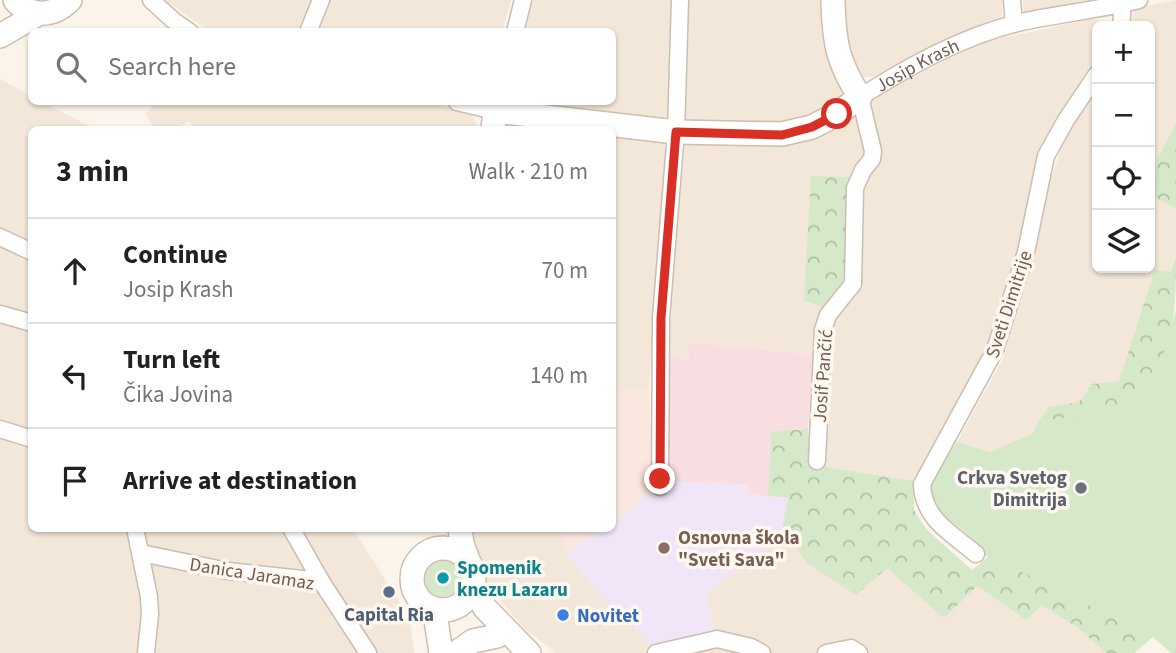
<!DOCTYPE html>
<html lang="en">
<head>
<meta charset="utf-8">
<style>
  :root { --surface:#fff; --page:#f6f6f6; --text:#202124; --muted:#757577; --line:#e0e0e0 }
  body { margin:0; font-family:"Source Sans 3",sans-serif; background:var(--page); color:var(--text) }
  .controls { position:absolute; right:21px; top:21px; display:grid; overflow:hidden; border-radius:10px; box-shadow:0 2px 5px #0004 }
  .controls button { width:63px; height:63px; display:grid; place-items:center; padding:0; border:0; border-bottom:2px solid var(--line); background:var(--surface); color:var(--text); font:35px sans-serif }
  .stop { position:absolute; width:21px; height:21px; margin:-16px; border:5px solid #d93025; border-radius:50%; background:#fff }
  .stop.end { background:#d93025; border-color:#fff; box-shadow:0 2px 7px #0008 }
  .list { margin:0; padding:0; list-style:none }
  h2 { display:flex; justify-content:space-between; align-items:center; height:91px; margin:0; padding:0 28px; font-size:30px }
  h2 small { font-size:23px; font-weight:400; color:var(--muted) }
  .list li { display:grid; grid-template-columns:46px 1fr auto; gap:21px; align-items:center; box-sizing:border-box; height:105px; padding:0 28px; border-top:2px solid var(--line) }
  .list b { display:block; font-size:26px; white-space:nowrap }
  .list p { margin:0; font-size:23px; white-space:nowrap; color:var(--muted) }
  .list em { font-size:23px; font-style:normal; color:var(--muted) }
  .icon { flex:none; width:38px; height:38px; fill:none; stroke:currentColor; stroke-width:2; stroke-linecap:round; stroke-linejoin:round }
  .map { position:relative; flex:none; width:1176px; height:653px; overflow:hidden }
  .search { position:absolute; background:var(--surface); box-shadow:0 2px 5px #0004; left:28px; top:28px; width:588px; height:77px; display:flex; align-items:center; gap:18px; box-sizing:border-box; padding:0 24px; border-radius:10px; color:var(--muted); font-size:26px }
  .panel { position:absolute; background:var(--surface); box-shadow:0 2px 5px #0004; left:28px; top:126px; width:588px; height:406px; border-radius:10px }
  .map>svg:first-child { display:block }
  .residential { fill:#f2e7d9 }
  .commercial { fill:#fae7df }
  .education { fill:#f1e6f8 }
  .medical { fill:#f8dee1 }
  .green { fill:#d5e8c9 }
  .forest { fill:url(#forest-crowns) }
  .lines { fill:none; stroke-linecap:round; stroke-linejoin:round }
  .street-casing { stroke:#ccbdb1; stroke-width:19 }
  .secondary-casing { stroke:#cfbdae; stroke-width:26 }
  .street { stroke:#fff; stroke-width:16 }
  .secondary { stroke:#fff; stroke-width:23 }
  .route { stroke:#d93025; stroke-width:9 }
  .worship-dot { fill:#6b7280; stroke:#fef8f0; stroke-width:2.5 }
  .education-dot { fill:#8d6e63; stroke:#fef8f0; stroke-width:2.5 }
  .culture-dot { fill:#0f9aa8; stroke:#fef8f0; stroke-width:2.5 }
  .service-dot { fill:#5c6f8a; stroke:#fef8f0; stroke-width:2.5 }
  .shop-dot { fill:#3f7fe0; stroke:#fef8f0; stroke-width:2.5 }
  .labels { text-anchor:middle; stroke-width:7; stroke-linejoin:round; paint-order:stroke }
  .street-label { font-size:19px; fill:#745c4f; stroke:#fef8f0 }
  .worship-label { font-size:19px; font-weight:bold; fill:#5b616d; stroke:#fef8f0; text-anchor:end }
  .education-label { font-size:19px; font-weight:bold; fill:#785e54; stroke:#fef8f0; text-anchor:start }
  .culture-label { font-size:19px; font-weight:bold; fill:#0d838f; stroke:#fef8f0; text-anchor:start }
  .service-label { font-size:19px; font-weight:bold; fill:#4e5e75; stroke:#fef8f0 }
  .shop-label { font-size:19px; font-weight:bold; fill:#366cbe; stroke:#fef8f0; text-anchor:start }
</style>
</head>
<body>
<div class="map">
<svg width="1176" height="653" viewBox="0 0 1176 653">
  <defs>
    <pattern id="forest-crowns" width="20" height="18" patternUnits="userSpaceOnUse" patternTransform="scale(1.75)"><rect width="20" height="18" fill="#d5e8c9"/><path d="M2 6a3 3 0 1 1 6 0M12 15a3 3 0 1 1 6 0" fill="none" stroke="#b1bfa6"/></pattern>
  </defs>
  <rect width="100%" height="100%" fill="#fbf4ea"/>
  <path class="residential" d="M 165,0 L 511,0 L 502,32 L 215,31 L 205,28 Z
    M 533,0 L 672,0 L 669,121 L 506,102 L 612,102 L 612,32 L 525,31 Z
    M 688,0 L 823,0 L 841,81 L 843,91 L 839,100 L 827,113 L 771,125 L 684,125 Z
    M 843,0 L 1002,0 L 1002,16 L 963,31 L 873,77 L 863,77 L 853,71 L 845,58 Z
    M 1023,0 L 1102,0 L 1024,15 Z
    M 1176,0 L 1176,123 L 1150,173 L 1150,26 L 1130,26 L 1135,8 Z
    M 1092,19 L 1105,21 L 1108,26 L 1097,26 L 1097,62 L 1043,144 L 1034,196 L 1011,283 L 980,360 L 914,481 L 825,467 L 827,357 L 832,322 L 858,288 L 861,200 L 869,110 L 872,98 L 982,42 Z
    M 0,79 L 31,96 L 32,102 L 42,102 L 95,129 L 32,130 L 32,528 L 353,529 L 410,619 L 414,653 L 0,653 Z
    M 1097,90 L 1097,268 L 1150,268 L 1150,195 L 1176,208 L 1176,256 L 1171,272 L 1155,269 L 1119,381 L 1092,384 L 1079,402 L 1048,407 L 1032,434 L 990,452 L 957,442 L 1004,357 L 1049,185 L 1065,137 Z
    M 157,102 L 430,102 L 471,114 L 479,129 L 195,130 L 189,121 L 175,129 L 156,130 L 145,114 Z
    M 851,112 L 858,115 L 865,138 L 865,155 L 850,177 L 812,176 L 804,301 L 824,307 L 814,355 L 690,342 L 688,359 L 669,357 L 669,312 L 685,145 L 692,141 L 774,146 L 806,139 Z
    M 613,137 L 659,140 L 665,146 L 666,156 L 649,389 L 613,392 Z
    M 468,528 L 564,529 L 566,553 L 601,595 L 655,650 L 650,653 L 556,653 L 525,629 L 487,585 Z
    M 780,538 L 797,548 L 807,563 L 887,568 L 977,586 L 1026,620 L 1042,604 L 1079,628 L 1106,653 L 678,653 L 714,633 L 707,593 Z"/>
  <path class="commercial" d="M 649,389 L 652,492 L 637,502 L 631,510 L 613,523 L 613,392 Z
    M 564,529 L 605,529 L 566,553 Z"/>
  <path class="education" d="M 660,479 L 749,485 L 750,494 L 788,498 L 781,538 L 707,593 L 714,633 L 655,650 L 601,595 L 566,553 L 605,529 L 612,528 L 613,523 L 631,510 L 637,502 L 660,487 Z"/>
  <path class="medical" d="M 689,342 L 814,355 L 808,429 L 771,431 L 768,496 L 749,494 L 748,485 L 665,480 L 669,357 L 688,359 Z"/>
  <path class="green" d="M 1176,310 L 1176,653 L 1171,653 L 1153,637 L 985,555 C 973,532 944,522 928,497 L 931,478 L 957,442 L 990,452 L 1032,434 L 1039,421 L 1099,413 L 1150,372 L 1161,360 Z
    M425 579a18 18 0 1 1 36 0a18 18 0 1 1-36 0Z"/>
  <path class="forest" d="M 1176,123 L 1176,208 L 1150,195 L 1150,173 Z
    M 811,176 L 850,177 L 843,284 L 824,307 L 804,301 Z
    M 1176,256 C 1176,291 1176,326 1162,358 C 1157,368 1146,378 1139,388 C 1130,401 1121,416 1104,418 L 1099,413 L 1039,421 L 1048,407 L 1079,402 L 1092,384 L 1119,381 L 1155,269 L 1171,272 Z
    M 808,429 L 810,467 L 825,467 L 914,481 L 914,510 L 926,529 L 972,570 L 989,556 L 1153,637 L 1134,653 L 1106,653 L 1077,627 L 1042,605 L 1026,620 L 977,586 L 944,618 L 887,568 L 856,595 L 807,563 L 797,548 L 780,538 L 788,498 L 768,496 L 771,431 Z"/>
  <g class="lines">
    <defs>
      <g id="street">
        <path d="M 151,0 L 174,21 L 190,32"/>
        <path d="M 1012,0 L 1014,24"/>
        <path d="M 1121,26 L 1123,4"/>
        <path d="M 308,32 L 321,0"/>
        <path d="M 515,32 L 523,0"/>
        <path d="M 457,102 L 495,111 L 497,104"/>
        <path d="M 0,237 L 32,252"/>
        <path d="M 0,314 L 32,323"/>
        <path d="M 0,429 L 32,439"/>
        <path id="s1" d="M 817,461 L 823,330 L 828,315 L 853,284 L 855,188 L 863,170 L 872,159 L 873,151 L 860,97 C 908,67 961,37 1017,23 C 1057,14 1099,10 1139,0"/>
        <path d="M 660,487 L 661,318 L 676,132 L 680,0"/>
        <path d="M 135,528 L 149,597 L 150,614 L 146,653"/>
        <path d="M 291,528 L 321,581 L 368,653"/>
        <path d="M 141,553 L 228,571 L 321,581"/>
        <path d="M 976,554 C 951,533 923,519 922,484 L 995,350 L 1026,252 L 1046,156 L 1066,120 L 1097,74"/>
        <path d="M 656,653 L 717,639 L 751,647 L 762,653"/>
        <path d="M 826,653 L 851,648 L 859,653"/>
      </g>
      <path id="secondary" d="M 15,0 C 31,18 53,17 70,0
        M 0,36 L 38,14
        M 493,130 L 495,111 L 676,132 L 782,134 L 812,127 L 837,114 L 860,97 C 837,62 834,41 833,0
        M 460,528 L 462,544 L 468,560
        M412 579a31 31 0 1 1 62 0a31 31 0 1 1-62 0Z
        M 473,587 L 485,608 L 529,653
        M 429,608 L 436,620 L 441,653
        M 456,653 L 473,641 L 497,636"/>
    </defs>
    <use href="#street" class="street-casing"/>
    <use href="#secondary" class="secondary-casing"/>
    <use href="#street" class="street"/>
    <use href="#secondary" class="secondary"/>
  </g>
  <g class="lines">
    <path class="route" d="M 660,479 L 661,318 L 676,132 L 782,135 L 812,127 L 837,114"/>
  </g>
  <circle class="worship-dot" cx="1081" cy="488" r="7"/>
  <circle class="education-dot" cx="664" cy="548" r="7"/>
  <circle class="culture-dot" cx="443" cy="578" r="7"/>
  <circle class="service-dot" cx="389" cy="592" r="7"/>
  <circle class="shop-dot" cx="563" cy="615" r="7"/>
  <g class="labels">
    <g class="street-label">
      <text dy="7" stroke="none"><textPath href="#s1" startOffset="446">Josip Krash</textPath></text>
      <text transform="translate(1008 304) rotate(-72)" y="7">Sveti Dimitrije</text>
      <text transform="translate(822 376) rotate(-86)" y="7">Josif Pančić</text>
      <text transform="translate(252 573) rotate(9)" y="7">Danica Jaramaz</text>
    </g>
    <g class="worship-label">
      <text x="1067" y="484">Crkva Svetog<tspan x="1067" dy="22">Dimitrija</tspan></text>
    </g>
    <g class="education-label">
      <text x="678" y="544">Osnovna škola<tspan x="678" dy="22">"Sveti Sava"</tspan></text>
    </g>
    <g class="culture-label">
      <text x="457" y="574">Spomenik<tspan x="457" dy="22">knezu Lazaru</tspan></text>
    </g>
    <g class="service-label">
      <text x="389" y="621">Capital Ria</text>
    </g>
    <g class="shop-label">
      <text x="577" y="622">Novitet</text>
    </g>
  </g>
</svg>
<div class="controls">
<button>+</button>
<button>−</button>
<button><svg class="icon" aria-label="locate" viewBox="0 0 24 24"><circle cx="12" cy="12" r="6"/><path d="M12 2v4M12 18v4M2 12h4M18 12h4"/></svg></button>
<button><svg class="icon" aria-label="layers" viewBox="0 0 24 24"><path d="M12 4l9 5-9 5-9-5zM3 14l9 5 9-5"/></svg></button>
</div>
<div class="stop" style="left:837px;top:114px"></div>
<div class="stop end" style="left:660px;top:479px"></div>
<div class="search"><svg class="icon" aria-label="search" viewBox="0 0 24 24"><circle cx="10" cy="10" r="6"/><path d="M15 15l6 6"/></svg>Search here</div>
<section class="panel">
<h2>3 min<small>Walk · 210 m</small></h2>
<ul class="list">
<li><svg class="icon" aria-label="ahead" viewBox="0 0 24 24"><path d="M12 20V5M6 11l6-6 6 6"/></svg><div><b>Continue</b><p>Josip Krash</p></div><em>70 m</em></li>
<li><svg class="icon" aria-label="left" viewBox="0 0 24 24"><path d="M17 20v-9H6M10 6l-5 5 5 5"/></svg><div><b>Turn left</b><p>Čika Jovina</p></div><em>140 m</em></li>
<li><svg class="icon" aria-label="arrive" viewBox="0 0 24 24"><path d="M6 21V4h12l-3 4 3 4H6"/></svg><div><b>Arrive at destination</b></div></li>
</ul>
</section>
</div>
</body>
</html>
